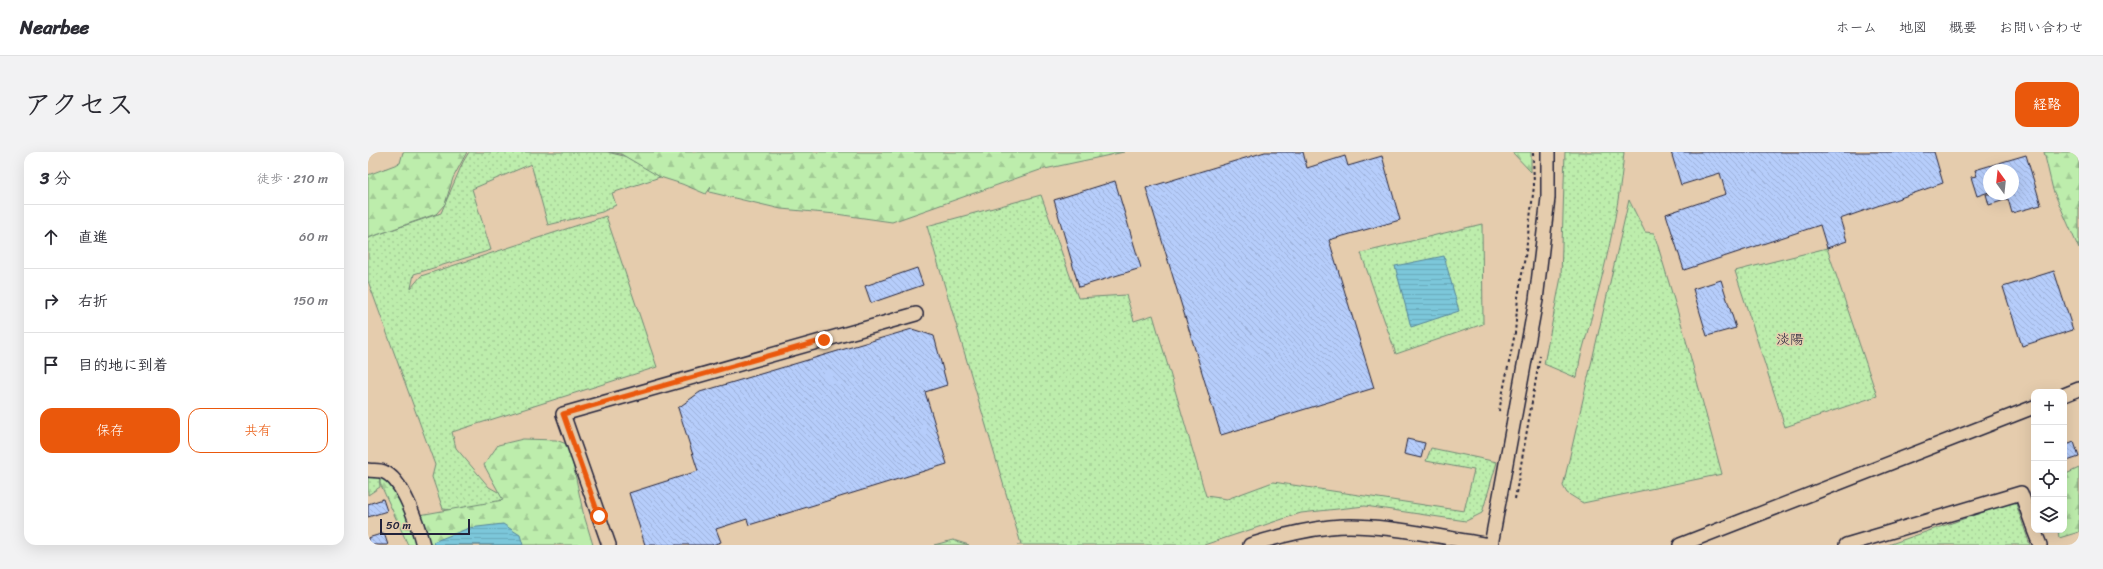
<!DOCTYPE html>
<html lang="ja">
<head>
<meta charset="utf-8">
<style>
  :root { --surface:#fff; --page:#f2f2f3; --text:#2b2b33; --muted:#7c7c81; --line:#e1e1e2; --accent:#ea580c }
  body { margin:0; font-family:Sriracha,"Klee One",sans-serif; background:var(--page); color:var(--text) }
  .controls { position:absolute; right:12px; bottom:12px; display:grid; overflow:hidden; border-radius:8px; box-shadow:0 4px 16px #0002 }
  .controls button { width:36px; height:36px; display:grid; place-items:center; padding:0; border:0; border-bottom:1px solid var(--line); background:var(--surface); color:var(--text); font:20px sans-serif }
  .compass { position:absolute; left:1615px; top:12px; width:36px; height:36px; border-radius:50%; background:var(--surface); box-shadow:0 4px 16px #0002; rotate:345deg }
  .scale { position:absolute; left:12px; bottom:10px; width:90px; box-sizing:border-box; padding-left:4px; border:2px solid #22223b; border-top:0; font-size:11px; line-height:14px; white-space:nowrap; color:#22223b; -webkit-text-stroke:3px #e5ccad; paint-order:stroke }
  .stop { position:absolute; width:12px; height:12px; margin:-9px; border:3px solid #ea580c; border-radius:50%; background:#fff }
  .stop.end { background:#ea580c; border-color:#fff; box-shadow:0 1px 4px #0008 }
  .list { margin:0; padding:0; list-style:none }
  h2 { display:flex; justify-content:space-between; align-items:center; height:52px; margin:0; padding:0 16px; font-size:17px }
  h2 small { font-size:13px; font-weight:400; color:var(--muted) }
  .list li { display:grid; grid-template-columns:26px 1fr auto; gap:12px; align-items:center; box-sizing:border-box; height:64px; padding:0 16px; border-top:1px solid var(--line) }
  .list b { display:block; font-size:15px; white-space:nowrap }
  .list em { font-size:13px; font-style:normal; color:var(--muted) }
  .actions { display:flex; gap:8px; padding:12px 16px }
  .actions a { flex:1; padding:9px 0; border:1px solid var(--accent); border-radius:12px; text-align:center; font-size:14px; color:var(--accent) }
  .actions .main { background:var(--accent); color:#fff }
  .icon { flex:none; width:22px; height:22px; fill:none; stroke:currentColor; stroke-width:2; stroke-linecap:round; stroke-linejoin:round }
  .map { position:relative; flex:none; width:1711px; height:393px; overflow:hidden; border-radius:12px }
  header { display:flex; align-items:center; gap:24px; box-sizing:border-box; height:56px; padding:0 20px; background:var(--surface); border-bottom:1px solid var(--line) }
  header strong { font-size:19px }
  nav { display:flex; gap:22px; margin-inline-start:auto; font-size:14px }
  .intro { display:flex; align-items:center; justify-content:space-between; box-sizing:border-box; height:96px; padding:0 24px }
  h1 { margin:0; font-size:28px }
  .button { padding:10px 18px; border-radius:12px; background:var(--accent); color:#fff; font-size:14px; font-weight:700 }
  main { display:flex; gap:24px; padding:0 24px }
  aside { flex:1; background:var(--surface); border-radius:12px; box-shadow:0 4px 16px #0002 }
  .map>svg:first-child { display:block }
  .grass { fill:url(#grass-dots); stroke:#708874 }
  .forest { fill:url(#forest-firs); stroke:#708874 }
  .water { fill:url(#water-rules); stroke:#57859a }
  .building { fill:url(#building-back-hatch); stroke:#22223b }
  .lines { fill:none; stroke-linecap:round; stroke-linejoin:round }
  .minor-casing { stroke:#22223b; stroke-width:16 }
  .path { stroke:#22223b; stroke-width:2; stroke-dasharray:3 3; stroke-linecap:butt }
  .minor { stroke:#e5ccad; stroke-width:13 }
  .route { stroke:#ea580c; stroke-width:5 }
  .labels { text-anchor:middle; stroke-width:3; stroke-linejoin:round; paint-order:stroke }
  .quarter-label { font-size:14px; fill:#22223b; stroke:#e5ccad }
</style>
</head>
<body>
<header>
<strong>Nearbee</strong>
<nav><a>ホーム</a><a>地図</a><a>概要</a><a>お問い合わせ</a></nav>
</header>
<div class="intro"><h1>アクセス</h1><a class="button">経路</a></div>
<main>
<aside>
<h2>3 分<small>徒歩 · 210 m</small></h2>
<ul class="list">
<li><svg class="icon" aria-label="ahead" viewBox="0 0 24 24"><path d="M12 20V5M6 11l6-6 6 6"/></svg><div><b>直進</b></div><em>60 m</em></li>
<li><svg class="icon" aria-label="right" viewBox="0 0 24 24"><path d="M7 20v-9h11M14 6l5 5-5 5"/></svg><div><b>右折</b></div><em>150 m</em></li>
<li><svg class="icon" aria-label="arrive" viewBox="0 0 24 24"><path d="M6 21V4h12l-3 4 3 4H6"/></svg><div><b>目的地に到着</b></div></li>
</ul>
<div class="actions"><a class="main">保存</a><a>共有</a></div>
</aside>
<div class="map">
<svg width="1711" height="393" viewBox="0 0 1711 393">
  <defs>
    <pattern id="grass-dots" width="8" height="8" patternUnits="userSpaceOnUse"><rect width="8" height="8" fill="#bdedac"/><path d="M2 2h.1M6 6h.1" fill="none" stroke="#a2cb95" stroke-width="1.8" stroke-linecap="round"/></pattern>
    <pattern id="forest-firs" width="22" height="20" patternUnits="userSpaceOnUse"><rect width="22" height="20" fill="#bdedac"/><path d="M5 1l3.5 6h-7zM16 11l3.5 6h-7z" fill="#a2cb95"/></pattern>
    <pattern id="water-rules" width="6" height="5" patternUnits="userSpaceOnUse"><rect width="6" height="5" fill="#7bc7da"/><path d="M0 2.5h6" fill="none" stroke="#6aabbc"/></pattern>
    <pattern id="building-back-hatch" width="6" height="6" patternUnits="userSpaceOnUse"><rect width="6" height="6" fill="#b6cdfb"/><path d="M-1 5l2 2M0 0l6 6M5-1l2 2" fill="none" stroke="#9cb0d8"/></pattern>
  </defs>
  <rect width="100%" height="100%" fill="#e5ccad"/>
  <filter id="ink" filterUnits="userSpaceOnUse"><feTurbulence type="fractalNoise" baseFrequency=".025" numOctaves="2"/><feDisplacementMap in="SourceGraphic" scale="8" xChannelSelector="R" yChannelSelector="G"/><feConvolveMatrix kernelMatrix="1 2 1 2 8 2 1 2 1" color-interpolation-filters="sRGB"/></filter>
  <g filter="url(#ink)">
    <path class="grass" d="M 101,0 L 239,0 L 268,7 L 292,25 L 244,41 L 248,53 L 234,60 L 180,73 L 163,12 L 104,37 L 123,98 L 46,122 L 43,136 L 53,124 L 238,64 L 289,215 L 84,280 L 88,296 L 121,335 L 139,345 L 107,360 L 75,357 L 64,325 L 67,313 L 0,129 L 0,86 L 73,61 L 95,10 Z
      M 1197,0 L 1256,0 C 1250,71 1231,138 1212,207 L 1209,226 L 1176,212 L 1193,125 Z
      M 673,43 L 710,146 L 758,143 L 766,169 L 785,163 L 838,344 L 859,347 L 905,330 L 1096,359 L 1106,318 L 1058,309 L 1063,296 L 1129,310 L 1114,361 L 1098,369 L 997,354 L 933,361 L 836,393 L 649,393 L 653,392 L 559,74 Z
      M 1261,48 L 1277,80 L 1286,81 L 1316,181 L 1354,322 L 1215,351 L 1199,341 L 1195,334 Z
      M 1114,72 L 1115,172 L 1028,202 L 993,101 Z
      M 1459,96 L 1509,244 L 1417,275 L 1367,119 Z
      M 0,319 L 11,320 L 12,335 L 0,343 Z
      M 1647,349 L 1662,393 L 1520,393 Z
      M 585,388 L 601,393 L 566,393 Z"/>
    <path class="forest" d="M 35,0 L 99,0 L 85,26 L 77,52 L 68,62 L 0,86 L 0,23 L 32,11 Z
      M 241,0 L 756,0 L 672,18 L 524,70 L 468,62 L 413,57 L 341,40 L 343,35 L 338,42 L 314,32 L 292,25 L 253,2 Z
      M 1144,0 L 1163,0 L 1163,20 Z
      M 1676,0 L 1711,0 L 1711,97 L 1685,38 Z
      M 155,287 L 188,288 L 201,293 L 215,360 L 225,393 L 40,393 L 12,331 L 13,320 L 46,364 L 135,348 L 116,313 L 130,293 Z
      M 1711,316 L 1711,380 L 1691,386 L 1690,378 L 1696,378 L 1696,323 Z"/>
    <path class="water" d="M 1076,104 L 1091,159 L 1043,175 L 1027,114 Z
      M 135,372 L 152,383 L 155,393 L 66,393 L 65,390 L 101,376 Z"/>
    <path class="building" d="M 897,0 L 935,0 L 939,16 L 977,4 L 980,14 L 1014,4 L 1032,68 L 961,88 L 1006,236 L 853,283 L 778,36 Z
      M 1303,0 L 1566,0 L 1575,31 L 1472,67 L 1479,89 L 1459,96 L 1452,73 L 1316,118 L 1298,62 L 1358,42 L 1352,21 L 1313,33 Z
      M 1658,3 L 1673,53 L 1644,61 L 1640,47 L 1621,53 L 1618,42 L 1645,42 L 1645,18 L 1621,18 L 1621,40 L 1609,44 L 1603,25 L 1609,24 L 1607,18 Z
      M 747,29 L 773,116 L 711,135 L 686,48 Z
      M 549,116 L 555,133 L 503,151 L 497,134 Z
      M 1686,119 L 1705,178 L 1654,194 L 1635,135 Z
      M 1353,128 L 1368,176 L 1339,184 L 1325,137 Z
      M 544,177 L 566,184 L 579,233 L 557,240 L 579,312 L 381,373 L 379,367 L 348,377 L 353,390 L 344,393 L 277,393 L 261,341 L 330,319 L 310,256 L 332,240 Z
      M 1039,287 L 1057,291 L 1053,306 L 1036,302 Z
      M 1706,290 L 1711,305 L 1696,310 L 1696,294 Z
      M 15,347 L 19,359 L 0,365 L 0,352 Z
      M 16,381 L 20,393 L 0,393 L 0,386 Z"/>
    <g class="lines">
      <defs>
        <path id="minor" d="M 1696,243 L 1711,237
          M 0,318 C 5,319 11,318 16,320 C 35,327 50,374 55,393
          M 1666,378 L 1672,393
          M 241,393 L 195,262 L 548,162
          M 882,393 C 908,385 935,378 962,375 C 1010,370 1075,386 1123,393
          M 1123,393 L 1168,148 L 1180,46 L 1180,0
          M 1312,393 L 1666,255
          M 1478,393 L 1653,341 L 1666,377"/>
      </defs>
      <use href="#minor" class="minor-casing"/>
      <path class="path" d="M 1131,259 L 1147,181 L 1150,145 L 1158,99 L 1166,34 L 1165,0
        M 1147,347 L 1172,204"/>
      <use href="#minor" class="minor"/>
    </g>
  </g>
  <g class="lines" filter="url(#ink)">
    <path class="route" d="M 231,364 L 195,262 L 456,188"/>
  </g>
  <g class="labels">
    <g class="quarter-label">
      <text x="1422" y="192">淡陽</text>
    </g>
  </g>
</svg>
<div class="controls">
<button>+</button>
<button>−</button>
<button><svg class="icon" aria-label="locate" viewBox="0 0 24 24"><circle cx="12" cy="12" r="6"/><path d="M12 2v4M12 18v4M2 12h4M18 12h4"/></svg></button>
<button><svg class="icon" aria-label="layers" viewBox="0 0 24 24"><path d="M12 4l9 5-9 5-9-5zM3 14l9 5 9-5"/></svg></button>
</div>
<svg class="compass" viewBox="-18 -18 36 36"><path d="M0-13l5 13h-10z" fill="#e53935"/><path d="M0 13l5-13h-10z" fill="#7c7c81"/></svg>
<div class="scale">50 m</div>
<div class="stop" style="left:231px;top:364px"></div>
<div class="stop end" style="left:456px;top:188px"></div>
</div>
</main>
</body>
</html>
